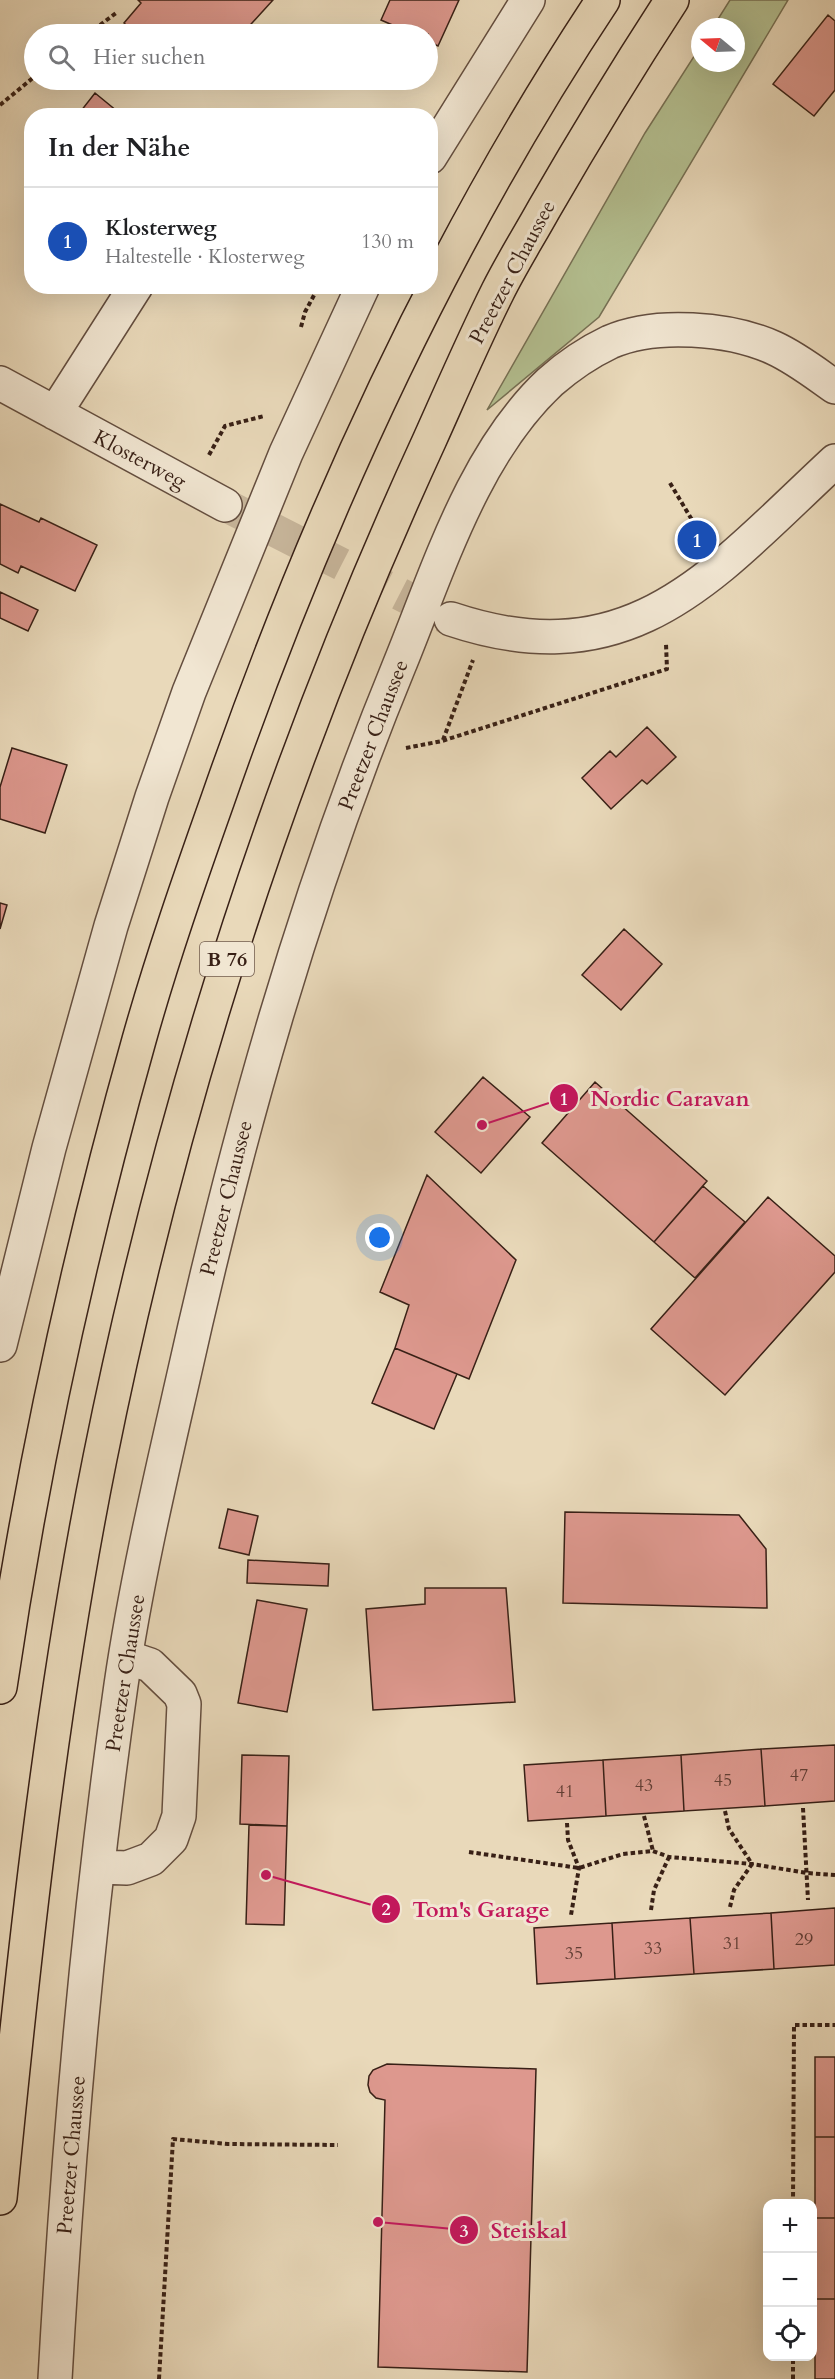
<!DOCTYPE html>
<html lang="de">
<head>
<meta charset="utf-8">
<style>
  :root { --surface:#fff; --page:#f2f2f2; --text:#202124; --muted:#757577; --line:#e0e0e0; --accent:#b45309 }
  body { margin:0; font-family:Cardo,serif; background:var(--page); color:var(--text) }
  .controls { position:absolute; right:18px; bottom:18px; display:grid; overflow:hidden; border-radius:12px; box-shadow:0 6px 24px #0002 }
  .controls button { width:54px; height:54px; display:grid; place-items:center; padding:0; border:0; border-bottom:2px solid var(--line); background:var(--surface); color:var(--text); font:30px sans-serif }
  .compass { position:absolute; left:691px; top:18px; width:54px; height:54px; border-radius:50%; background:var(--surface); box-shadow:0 6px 24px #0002; rotate:289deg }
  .you { position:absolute; left:380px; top:1238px; width:21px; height:21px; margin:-15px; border:4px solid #fff; border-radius:50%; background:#1a73e8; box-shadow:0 0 0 9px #1a73e833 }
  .badge { display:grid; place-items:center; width:39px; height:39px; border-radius:50%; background:var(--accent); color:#fff; font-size:20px; font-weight:700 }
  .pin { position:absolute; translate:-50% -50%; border:3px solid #fff; box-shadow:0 2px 6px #0006 }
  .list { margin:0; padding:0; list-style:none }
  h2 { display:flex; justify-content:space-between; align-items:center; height:78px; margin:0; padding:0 24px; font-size:26px }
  h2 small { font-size:20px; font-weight:400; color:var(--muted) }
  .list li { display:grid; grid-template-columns:39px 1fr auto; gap:18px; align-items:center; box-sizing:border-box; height:108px; padding:0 24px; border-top:2px solid var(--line) }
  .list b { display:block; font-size:22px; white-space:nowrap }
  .list p { margin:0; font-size:20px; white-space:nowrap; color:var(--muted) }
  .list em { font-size:20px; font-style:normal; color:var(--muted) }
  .icon { flex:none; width:33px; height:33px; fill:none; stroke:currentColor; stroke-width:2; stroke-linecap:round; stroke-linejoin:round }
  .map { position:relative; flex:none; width:835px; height:2379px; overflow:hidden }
  .search { position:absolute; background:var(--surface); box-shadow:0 6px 24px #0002; left:24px; top:24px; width:414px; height:66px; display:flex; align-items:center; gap:15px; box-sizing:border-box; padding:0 21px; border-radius:33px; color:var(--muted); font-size:22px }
  .panel { position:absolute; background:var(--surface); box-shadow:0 6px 24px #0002; left:24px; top:108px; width:414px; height:186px; border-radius:24px }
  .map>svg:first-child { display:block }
  .green { fill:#b4c091; stroke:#767054; stroke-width:1.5 }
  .building { fill:#dd988e; stroke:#382016; stroke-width:1.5 }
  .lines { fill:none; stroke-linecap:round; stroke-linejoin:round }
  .minor-tunnel { stroke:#c6b499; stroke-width:33; stroke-dasharray:33 16; stroke-linecap:butt }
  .minor-casing { stroke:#644e3f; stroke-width:36 }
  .highway-casing { stroke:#382016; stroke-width:36 }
  .path { stroke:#382016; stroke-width:4; stroke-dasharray:4.5 3; stroke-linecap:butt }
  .minor { stroke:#f1e6d2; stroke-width:33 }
  .highway { stroke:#e9d9ba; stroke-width:33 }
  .labels { text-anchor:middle; stroke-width:6; stroke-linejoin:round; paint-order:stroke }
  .number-label { font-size:18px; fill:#613e34 }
  .shield { fill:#f1e6d2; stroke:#705b4e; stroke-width:1.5 }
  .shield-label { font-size:20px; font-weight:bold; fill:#382016 }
  .street-label { font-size:21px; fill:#382016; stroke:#f1e6d2 }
  .leader { fill:none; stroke:#c2185b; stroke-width:2 }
  .callout-dot { fill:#c2185b; stroke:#f1e6d2; stroke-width:2 }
  .mark-label { font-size:18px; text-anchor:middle; font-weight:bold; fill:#fff }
  .callout-label { font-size:22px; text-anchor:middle; font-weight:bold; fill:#c2185b; stroke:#f1e6d2; stroke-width:6; stroke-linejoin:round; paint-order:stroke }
</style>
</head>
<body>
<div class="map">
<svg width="835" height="2379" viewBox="0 0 835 2379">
  <rect width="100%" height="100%" fill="#e9d9ba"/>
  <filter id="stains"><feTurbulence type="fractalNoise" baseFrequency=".00333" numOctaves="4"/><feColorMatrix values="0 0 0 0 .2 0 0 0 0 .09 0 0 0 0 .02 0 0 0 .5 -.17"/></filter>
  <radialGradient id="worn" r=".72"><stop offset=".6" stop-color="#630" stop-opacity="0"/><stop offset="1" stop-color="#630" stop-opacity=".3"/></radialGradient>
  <path class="green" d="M 730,0 L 788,0 L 599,317 L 487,410 L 645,133 L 700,47 L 700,63 L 736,63 L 736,27 L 713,27 Z"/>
  <path class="building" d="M 138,0 L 273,0 L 242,34 L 136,34 L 124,23 L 141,3 Z
    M 390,0 L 459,0 L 438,46 L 428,41 L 428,34 L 413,34 L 381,20 Z
    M 828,15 L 835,21 L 835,90 L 814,116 L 773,84 Z
    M 95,93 L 123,116 L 77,116 Z
    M 0,504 L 39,522 L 41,518 L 97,545 L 75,591 L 21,566 L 18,573 L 0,564 Z
    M 0,592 L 38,610 L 28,631 L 0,618 Z
    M 647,727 L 676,757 L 647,784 L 642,780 L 611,809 L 582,778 L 610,751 L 616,757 Z
    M 12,748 L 67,765 L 45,833 L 0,819 L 0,787 Z
    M 0,903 L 7,905 L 0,929 Z
    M 624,929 L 662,964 L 621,1010 L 582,975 Z
    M 483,1077 L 530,1117 L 481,1173 L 435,1132 Z
    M 595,1082 L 707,1181 L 654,1242 L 542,1143 Z
    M 427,1175 L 516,1260 L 469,1379 L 395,1348 L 409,1305 L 380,1292 Z
    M 703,1186 L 745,1222 L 695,1278 L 654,1242 Z
    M 768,1197 L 835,1256 L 835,1272 L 725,1395 L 651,1329 Z
    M 395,1348 L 457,1374 L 434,1429 L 372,1403 Z
    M 228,1509 L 258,1516 L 249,1555 L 219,1548 Z
    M 565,1512 L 739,1515 L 766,1549 L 767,1608 L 563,1603 Z
    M 248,1560 L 329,1564 L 328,1586 L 247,1583 Z
    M 425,1588 L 506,1588 L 515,1702 L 373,1710 L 366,1609 L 425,1604 Z
    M 257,1600 L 307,1609 L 287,1712 L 238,1703 Z
    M 835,1745 L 835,1801 L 765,1806 L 761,1749 Z
    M 761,1749 L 765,1806 L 684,1811 L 681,1755 Z
    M 242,1755 L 289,1756 L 287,1826 L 240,1824 Z
    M 681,1755 L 684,1811 L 606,1816 L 603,1760 Z
    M 603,1760 L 606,1816 L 528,1821 L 524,1765 Z
    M 249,1825 L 287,1826 L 284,1925 L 246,1924 Z
    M 835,1908 L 835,1965 L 774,1969 L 771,1913 Z
    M 771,1913 L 774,1969 L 694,1974 L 690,1918 Z
    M 690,1918 L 694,1974 L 615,1979 L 612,1923 Z
    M 612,1923 L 615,1979 L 537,1984 L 534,1928 Z
    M 815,2057 L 835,2057 L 835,2137 L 815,2137 Z
    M 387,2064 L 536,2069 L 527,2372 L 378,2367 L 385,2100 L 376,2098 L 370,2092 L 368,2085 L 369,2076 L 373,2070 Z
    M 815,2137 L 835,2137 L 835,2218 L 815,2218 Z
    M 815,2218 L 835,2218 L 835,2299 L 815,2299 Z
    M 815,2299 L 835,2299 L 835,2379 L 815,2379 Z"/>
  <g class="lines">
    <path class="minor-tunnel" d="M 225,505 L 449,619"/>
    <defs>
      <path id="minor" d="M 430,157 L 528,0
        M 0,383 L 225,505
        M 55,413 L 136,286
        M 451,619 C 633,680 714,573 835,461
        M 0,1345 L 49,1148 L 111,926 L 152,797 L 189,692 L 286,453 L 363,286
        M 99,1867 L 127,1868 L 151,1859 L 171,1839 L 179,1816 L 184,1704 L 180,1694 L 150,1665 L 126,1657
        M 55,2379 C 68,2147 88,1915 121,1685 C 136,1582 160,1480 183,1379 C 237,1136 304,897 399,666 C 438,571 473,454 550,382 C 567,367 589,352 610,342 C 655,322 730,328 774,348 C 796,358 815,373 835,387"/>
      <path id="highway" d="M 0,1687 C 32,1468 79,1253 139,1040 C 162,958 190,878 218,799 C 315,520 439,247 603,0
        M 0,2198 C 24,1951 51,1702 100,1458 C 171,1104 279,767 430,439 C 452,390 474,339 498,291 C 512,263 529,236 544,209 C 585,138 627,69 672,0"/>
    </defs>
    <use href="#minor" class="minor-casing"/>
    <use href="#highway" class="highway-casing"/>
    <path class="path" d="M 88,34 L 116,13
      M 0,105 L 34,77
      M 301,327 L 305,312 L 319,286
      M 209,455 L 225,426 L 264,416
      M 670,483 L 701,535
      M 443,740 L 473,660
      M 406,748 L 442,741 L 667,669 L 666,644
      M 803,1808 L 808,1900
      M 725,1811 L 729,1829 L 752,1864 L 734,1890 L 730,1907
      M 644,1816 L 653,1851
      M 567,1823 L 568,1840 L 579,1868 L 571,1915
      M 469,1852 L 579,1868 L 623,1854 L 653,1851 L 669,1857 L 752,1864 L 807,1873 L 835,1875
      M 651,1910 L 654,1890 L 669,1857
      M 793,2204 L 794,2025 L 835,2025
      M 159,2379 L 173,2139 L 228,2144 L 338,2145
      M 793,2379 L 793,2356"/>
    <use href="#minor" class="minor"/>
    <use href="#highway" class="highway"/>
  </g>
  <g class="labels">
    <g class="number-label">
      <text x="799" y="1781">47</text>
      <text x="723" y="1786">45</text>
      <text x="644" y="1791">43</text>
      <text x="565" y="1797">41</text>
      <text x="804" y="1945">29</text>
      <text x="732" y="1949">31</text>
      <text x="653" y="1954">33</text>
      <text x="574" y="1959">35</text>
    </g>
    <rect class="shield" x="200" y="942" width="54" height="34" rx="4.5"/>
    <g class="shield-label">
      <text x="227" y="966">B 76</text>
    </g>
    <g class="street-label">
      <text transform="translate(512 272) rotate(-62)" y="7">Preetzer Chaussee</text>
      <text transform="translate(140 459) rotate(28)" y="7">Klosterweg</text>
      <text transform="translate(373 735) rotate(-69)" y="7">Preetzer Chaussee</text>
      <text transform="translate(226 1198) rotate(-76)" y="7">Preetzer Chaussee</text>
      <text transform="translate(125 1673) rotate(-81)" y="7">Preetzer Chaussee</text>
      <text transform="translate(71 2155) rotate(-85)" y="7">Preetzer Chaussee</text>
    </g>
  </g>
  <path class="leader" d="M482 1125L564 1098M266 1875L386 1909M378 2222L464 2230"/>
  <g class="callout-dot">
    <circle cx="482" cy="1125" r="6"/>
    <circle cx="266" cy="1875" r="6"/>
    <circle cx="378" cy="2222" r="6"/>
    <circle cx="564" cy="1098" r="15"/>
    <circle cx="386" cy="1909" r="15"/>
    <circle cx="464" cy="2230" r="15"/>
  </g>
  <g class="mark-label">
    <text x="564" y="1105">1</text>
    <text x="386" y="1915">2</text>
    <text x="464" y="2237">3</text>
  </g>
  <g class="callout-label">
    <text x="670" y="1106">Nordic Caravan</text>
    <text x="481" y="1917">Tom's Garage</text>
    <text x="529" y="2238">Steiskal</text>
  </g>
  <rect width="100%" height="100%" filter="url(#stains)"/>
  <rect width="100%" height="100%" fill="url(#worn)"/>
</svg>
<div class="controls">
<button>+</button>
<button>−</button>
<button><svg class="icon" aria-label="locate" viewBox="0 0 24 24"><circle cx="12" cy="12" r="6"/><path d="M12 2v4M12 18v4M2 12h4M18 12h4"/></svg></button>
</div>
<svg class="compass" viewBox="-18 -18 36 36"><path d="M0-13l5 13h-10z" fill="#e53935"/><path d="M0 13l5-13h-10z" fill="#757577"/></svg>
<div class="you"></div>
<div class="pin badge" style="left:697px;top:540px;background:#1a4fb4">1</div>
<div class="search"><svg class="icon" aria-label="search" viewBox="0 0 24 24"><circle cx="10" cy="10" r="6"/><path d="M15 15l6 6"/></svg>Hier suchen</div>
<section class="panel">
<h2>In der Nähe<small></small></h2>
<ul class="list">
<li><span class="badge" style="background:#1a4fb4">1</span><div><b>Klosterweg</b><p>Haltestelle · Klosterweg</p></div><em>130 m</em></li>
</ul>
</section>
</div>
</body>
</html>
